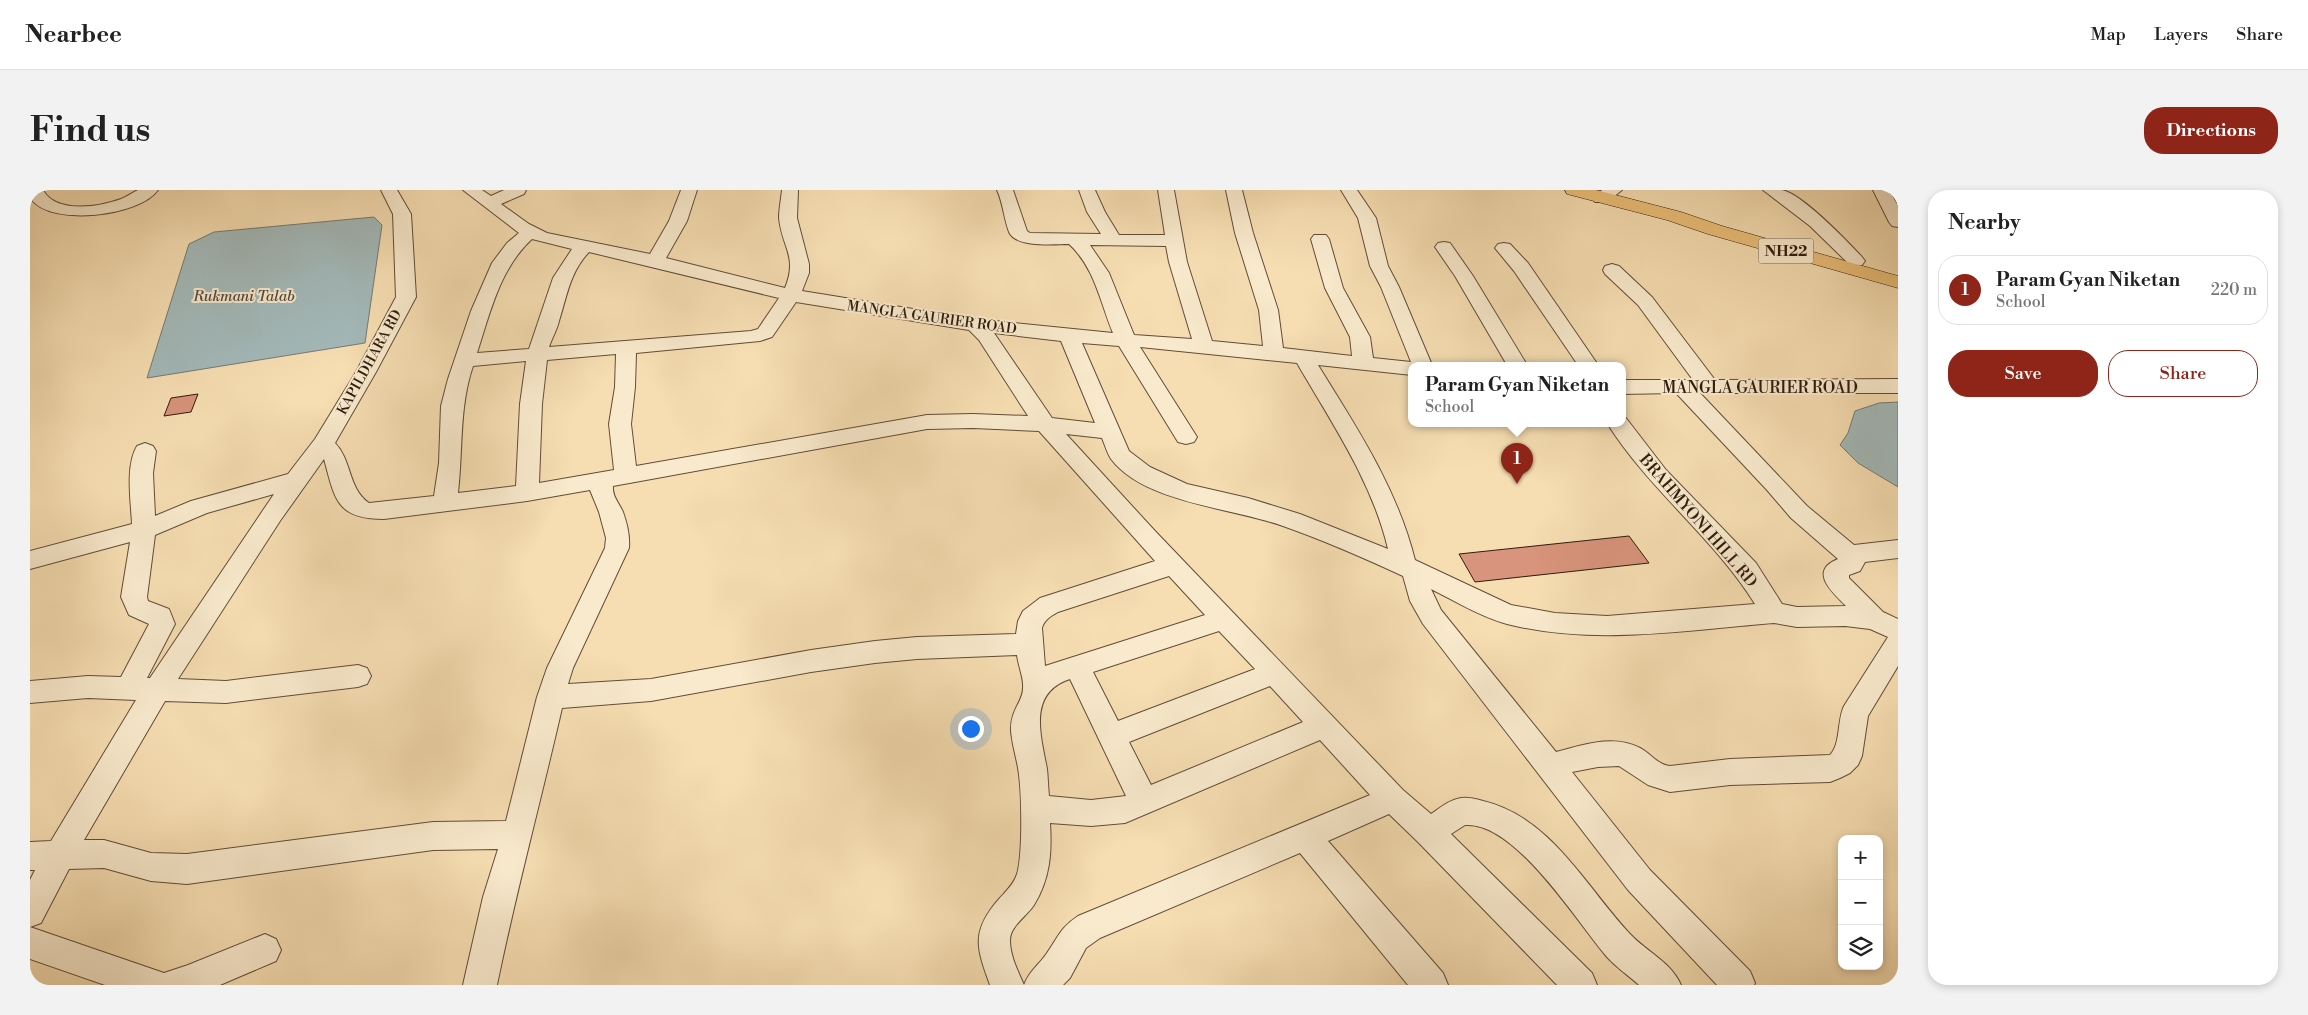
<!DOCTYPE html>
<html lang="en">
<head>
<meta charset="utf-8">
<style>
  :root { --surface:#fff; --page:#f2f2f2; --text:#222; --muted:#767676; --line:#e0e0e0; --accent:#8f2418 }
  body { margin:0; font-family:"Libre Bodoni",serif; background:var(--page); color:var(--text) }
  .controls { position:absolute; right:15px; bottom:15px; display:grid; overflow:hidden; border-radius:10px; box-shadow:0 2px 8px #0003 }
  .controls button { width:45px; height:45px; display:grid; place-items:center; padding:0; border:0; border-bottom:1px solid var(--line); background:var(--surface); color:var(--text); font:25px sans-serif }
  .you { position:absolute; left:940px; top:538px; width:18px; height:18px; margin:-12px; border:4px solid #fff; border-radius:50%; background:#1a73e8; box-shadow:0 0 0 8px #1a73e833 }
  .badge { display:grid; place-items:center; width:32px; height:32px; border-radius:50%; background:var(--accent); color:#fff; font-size:16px; font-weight:700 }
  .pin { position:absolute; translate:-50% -41px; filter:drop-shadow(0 1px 2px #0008) }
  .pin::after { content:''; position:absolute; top:26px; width:18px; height:15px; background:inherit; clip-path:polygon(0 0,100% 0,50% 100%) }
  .popup { position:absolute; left:1378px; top:172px; width:218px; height:65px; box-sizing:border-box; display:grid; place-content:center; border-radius:10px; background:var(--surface); filter:drop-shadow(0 1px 4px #0005); font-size:16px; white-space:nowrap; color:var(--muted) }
  .popup b { font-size:19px; color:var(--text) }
  .popup::after { content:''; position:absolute; left:50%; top:100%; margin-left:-10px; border:10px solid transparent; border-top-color:var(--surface) }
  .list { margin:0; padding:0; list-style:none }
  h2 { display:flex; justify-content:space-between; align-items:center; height:65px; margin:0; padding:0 20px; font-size:21px }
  h2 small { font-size:16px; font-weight:400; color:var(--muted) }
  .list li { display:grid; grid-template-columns:32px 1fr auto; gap:15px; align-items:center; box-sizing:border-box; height:70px; margin:0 10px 10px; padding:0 10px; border:1px solid var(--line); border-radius:20px }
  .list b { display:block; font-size:19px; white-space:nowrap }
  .list p { margin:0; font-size:16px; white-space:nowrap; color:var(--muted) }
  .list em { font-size:16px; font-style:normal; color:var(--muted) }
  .actions { display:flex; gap:10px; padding:15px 20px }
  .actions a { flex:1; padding:11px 0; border:1px solid var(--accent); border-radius:20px; text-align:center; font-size:18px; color:var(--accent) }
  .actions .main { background:var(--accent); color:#fff }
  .icon { flex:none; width:28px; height:28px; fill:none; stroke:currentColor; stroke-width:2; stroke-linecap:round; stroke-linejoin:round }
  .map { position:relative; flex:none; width:1868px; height:795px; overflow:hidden; border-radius:20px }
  header { display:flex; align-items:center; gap:30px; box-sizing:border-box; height:70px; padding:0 25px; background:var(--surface); border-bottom:1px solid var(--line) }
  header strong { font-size:24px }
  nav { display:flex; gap:28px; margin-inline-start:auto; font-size:18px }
  .intro { display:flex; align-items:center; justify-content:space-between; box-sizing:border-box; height:120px; padding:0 30px }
  h1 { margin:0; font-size:35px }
  .button { padding:12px 22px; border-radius:20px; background:var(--accent); color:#fff; font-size:18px; font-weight:700 }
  main { display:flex; gap:30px; padding:0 30px }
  aside { flex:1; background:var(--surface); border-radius:20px; box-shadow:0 2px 8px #0003 }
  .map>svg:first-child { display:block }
  .water { fill:#a3b9b9; stroke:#757a75 }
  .building { fill:#d8947c; stroke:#2f1c0f }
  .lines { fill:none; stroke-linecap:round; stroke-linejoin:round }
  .street-casing { stroke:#614c38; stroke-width:2 }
  .primary-casing { stroke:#2f1c0f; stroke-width:1 }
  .street { fill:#f9eacd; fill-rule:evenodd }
  .primary { fill:#ebbf79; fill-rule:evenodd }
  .labels { text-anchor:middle; stroke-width:4; stroke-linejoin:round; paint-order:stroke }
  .far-street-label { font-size:14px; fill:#2f1c0f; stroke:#f9eacd }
  .shield { fill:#f9eacd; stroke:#6c5a48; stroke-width:1 }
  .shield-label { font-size:15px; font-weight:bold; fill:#2f1c0f }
  .far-water-label { font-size:15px; font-style:italic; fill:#524b42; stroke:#f9eacd }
  .street-label { font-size:16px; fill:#2f1c0f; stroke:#f9eacd }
</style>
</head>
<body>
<header>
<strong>Nearbee</strong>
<nav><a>Map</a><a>Layers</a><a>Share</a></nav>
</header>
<div class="intro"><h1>Find us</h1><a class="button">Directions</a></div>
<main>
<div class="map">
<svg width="1868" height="795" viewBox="0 0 1868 795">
  <rect width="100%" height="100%" fill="#f6deb2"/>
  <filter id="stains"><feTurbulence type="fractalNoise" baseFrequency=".004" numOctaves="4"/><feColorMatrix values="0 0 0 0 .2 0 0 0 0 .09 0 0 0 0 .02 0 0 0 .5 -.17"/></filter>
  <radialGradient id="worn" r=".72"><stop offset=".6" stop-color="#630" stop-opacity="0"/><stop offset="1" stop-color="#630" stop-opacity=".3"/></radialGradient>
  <path class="water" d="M 344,27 L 352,35 L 335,153 L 117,188 L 159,54 L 184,42 Z
    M 1868,212 L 1868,297 L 1828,273 L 1810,255 L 1818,243 L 1825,221 L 1849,213 Z"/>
  <path class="building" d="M 168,204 L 161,222 L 134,226 L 141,208 Z
    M 1599,346 L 1619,373 L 1445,392 L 1429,364 Z"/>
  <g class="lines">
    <defs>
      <path id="street" d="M 0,0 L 13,0 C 26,24 69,17 91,9 C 97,7 103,2 108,0 C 114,0 122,0 128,0 C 110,26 21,37 1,9 Z
        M 351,0 L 367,0 L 381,24 L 386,107 L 346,182 L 305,253 C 322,270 318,299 339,313 L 404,306 L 409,273 L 411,216 L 418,189 L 441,121 L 462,73 L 477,53 L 489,43 L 433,0 L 452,0 L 461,6 L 474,0 L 496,0 L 494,4 L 471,14 L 499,34 L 517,43 L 620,64 L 639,31 L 651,0 L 667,0 L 657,31 L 636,68 L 755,98 C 768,66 752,58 749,28 C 749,19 751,9 752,0 L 768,0 L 767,28 L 779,74 L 779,83 L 772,101 L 945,129 L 1083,143 C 1070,112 1065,78 1039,54 C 1024,54 986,58 979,42 C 974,29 973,13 967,0 L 983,0 L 997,41 L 1000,43 L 1071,44 L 1057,22 L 1049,0 L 1065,0 L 1075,22 L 1089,45 L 1135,45 L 1128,0 L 1144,0 L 1157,72 L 1182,151 L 1233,156 L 1229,120 L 1205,43 L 1196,0 L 1212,0 L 1223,43 L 1248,120 L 1253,158 L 1322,166 L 1320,147 L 1295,98 L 1281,49 L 1284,45 L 1296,45 L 1299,49 L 1313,98 L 1340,147 L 1343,168 L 1381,172 L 1351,97 L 1340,76 L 1328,28 L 1311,0 L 1327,0 L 1346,28 L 1358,76 L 1369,97 L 1402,175 L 1382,175 L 1382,185 L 1288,175 C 1327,238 1367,298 1385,370 L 1481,415 L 1525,423 L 1577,426 L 1725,414 C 1684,348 1619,300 1577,233 L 1592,233 L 1592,227 L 1596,228 L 1636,280 L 1726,373 L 1752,414 L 1767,417 L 1816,416 C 1802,402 1778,381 1808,369 L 1761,328 L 1737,300 L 1646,203 L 1592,204 L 1592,190 L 1663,190 L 1608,115 L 1575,84 L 1573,80 L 1575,76 L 1582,74 L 1589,76 L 1622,107 L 1685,190 L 1868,189 L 1868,203 L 1670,203 L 1777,316 L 1824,355 L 1868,350 L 1868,368 L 1835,372 L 1830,381 L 1819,385 L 1819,388 L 1853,422 L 1868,429 L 1868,476 L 1838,526 L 1832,566 L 1828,575 L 1820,583 L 1810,588 L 1800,592 L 1700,595 L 1640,602 L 1618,595 L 1589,576 L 1568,577 L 1542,582 L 1620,680 L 1720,781 L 1725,793 L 1724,795 L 1687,795 L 1598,700 L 1393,434 L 1380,411 L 1373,386 C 1334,368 1293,350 1253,336 C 1203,318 1114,313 1081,269 C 1077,263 1075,255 1072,248 L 1036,244 L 1125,341 L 1373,600 L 1401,624 C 1410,618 1419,610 1431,608 C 1439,607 1446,609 1453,611 C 1521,627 1556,697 1600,744 C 1617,762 1641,772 1651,795 L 1609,795 C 1599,786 1586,777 1577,767 C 1547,732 1485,631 1435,635 L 1421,644 L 1562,783 L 1567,795 L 1527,795 L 1388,652 L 1359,624 L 1298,651 L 1413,783 L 1418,795 L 1378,795 L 1270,663 L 1070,748 L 1056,758 L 1040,788 L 1033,795 L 960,795 C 946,757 941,741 969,709 C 976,701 984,694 987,684 C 993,664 992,600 988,578 C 986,566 982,554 981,541 C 980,520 993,512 993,498 C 994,488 988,475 987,465 L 887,469 L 845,473 L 781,482 L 621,511 L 532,518 C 511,610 486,702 467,795 L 433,795 L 453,707 L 468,659 L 403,660 L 157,694 L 121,691 L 74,678 L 39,679 L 11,733 L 0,737 L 134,783 L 158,775 L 235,744 L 246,749 L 251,760 L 246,771 L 190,795 L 75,795 L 0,769 L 0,690 L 5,680 L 0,680 L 0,652 L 21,651 L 106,510 L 58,508 L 0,513 L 0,491 L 58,486 L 91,487 L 119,434 L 99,425 L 91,407 L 100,352 L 0,379 L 0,361 L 102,334 C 101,311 95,276 107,256 L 115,253 L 123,256 L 126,261 L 123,283 L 125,326 L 161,311 L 258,284 L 285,249 L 326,182 L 366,107 L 363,24 ZM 502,49 L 542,59 L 523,88 L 499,159 L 447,163 C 460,123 470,78 502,49 ZM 1060,55 L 1136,56 L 1139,72 L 1162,149 L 1104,145 L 1079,83 ZM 559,62 L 749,108 L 728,139 L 721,141 L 519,157 C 522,148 527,140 529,131 C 537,106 540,82 559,62 ZM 766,112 L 939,140 L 949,150 L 998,226 L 943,224 L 897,225 L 606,276 L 601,234 L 605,197 L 606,163 L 730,151 L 742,147 ZM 964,143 L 1031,151 L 1065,233 L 1022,228 ZM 1052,153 L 1089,156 L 1148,252 L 1156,254 L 1164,252 L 1167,247 L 1110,157 L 1267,173 C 1301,232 1342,291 1358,359 L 1270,324 L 1218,308 L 1157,294 L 1120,277 L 1099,261 ZM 586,164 L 585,197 L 579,234 L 584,280 L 509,293 L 512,214 L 517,170 ZM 496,171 L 490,214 L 486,296 L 428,303 C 433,260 429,217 443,176 ZM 943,238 L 1009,241 L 1125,371 L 1010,408 L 993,421 L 988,431 L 986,444 L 887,447 L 845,451 L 781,460 L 621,489 L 538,494 L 543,478 L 599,358 C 600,346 597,333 593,322 C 589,313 582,306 583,296 L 897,239 ZM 294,269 C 305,309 306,329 354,329 L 497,311 L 560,300 L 569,322 L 576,348 L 575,358 L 517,478 L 507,507 L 476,631 L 403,632 L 157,664 L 121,663 L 74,650 L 54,650 L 135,511 L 196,513 L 328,497 L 337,494 L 341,486 L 337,478 L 328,475 L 196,491 L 148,489 L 250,331 ZM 244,304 L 120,488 L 117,488 L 145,434 L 139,419 L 118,411 L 117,407 L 125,345 L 177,323 ZM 1139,386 L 1175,425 L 1015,476 L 1012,438 C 1014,430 1021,426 1028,422 ZM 1401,399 C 1425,411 1451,427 1477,434 C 1564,456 1656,440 1744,433 L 1767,437 L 1815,436 L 1840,439 L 1858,447 L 1814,516 C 1807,530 1811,554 1800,565 L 1700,569 L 1640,576 C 1628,575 1620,563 1610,558 C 1583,544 1553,555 1526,562 L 1411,420 ZM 1189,441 L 1225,479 L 1088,531 L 1063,482 ZM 1040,489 L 1096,606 L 1061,610 L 1019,606 C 1018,597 1018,588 1017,579 C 1011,546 997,503 1040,489 ZM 1240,496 L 1273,532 L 1121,595 L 1099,552 ZM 1290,550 L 1340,605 L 1048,726 C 1030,738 1029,746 1017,763 C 1009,775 999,781 994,795 C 988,781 980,766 980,750 C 980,736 997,726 1004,715 C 1020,689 1022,663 1020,633 L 1061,636 L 1095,633 Z
        M 1572,0 L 1592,0 L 1577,12 L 1565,12 L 1562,8 Z
        M 1733,0 C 1739,0 1746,0 1752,0 C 1772,4 1817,51 1832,67 L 1835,71 L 1832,75 L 1820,75 L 1780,36 Z
        M 1843,0 L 1859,0 L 1868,16 L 1868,37 L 1862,36 L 1859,32 Z
        M 1414,52 L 1420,53 L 1443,86 L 1497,175 L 1477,175 L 1425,86 L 1405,57 L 1408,53 Z
        M 1474,53 L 1480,54 L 1498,73 L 1568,175 L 1548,175 L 1484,81 L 1465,58 L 1468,54 Z"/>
      <path id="primary" d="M 1535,0 L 1566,0 L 1651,22 L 1692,36 L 1868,86 L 1868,98 L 1678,44 L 1637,30 L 1537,4 Z"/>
    </defs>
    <use href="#street" class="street-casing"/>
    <use href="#primary" class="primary-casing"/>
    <use href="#street" class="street"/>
    <use href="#primary" class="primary"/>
  </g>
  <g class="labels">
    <g class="far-street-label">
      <text transform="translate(902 127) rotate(8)" y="5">MANGLA GAURIER ROAD</text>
      <text transform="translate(339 172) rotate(-61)" y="5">KAPILDHARA RD</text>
    </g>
    <rect class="shield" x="1728.5" y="48.5" width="55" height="25" rx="4"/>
    <g class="shield-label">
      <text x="1756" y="66">NH22</text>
    </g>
    <g class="far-water-label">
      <text x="214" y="111">Rukmani Talab</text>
    </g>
    <g class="street-label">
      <text x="1730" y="203">MANGLA GAURIER ROAD</text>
      <text transform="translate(1669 330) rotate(49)" y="6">BRAHMYONI HILL RD</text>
    </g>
  </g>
  <rect width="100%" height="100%" filter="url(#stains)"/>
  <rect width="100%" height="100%" fill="url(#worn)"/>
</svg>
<div class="controls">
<button>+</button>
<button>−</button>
<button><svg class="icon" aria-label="layers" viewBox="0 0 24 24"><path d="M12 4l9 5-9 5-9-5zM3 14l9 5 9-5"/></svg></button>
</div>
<div class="you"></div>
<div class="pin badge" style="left:1487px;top:294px">1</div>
<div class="popup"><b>Param Gyan Niketan</b>School</div>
</div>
<aside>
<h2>Nearby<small></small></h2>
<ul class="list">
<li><span class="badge">1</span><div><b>Param Gyan Niketan</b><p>School</p></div><em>220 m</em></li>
</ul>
<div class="actions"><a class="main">Save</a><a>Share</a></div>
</aside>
</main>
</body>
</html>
